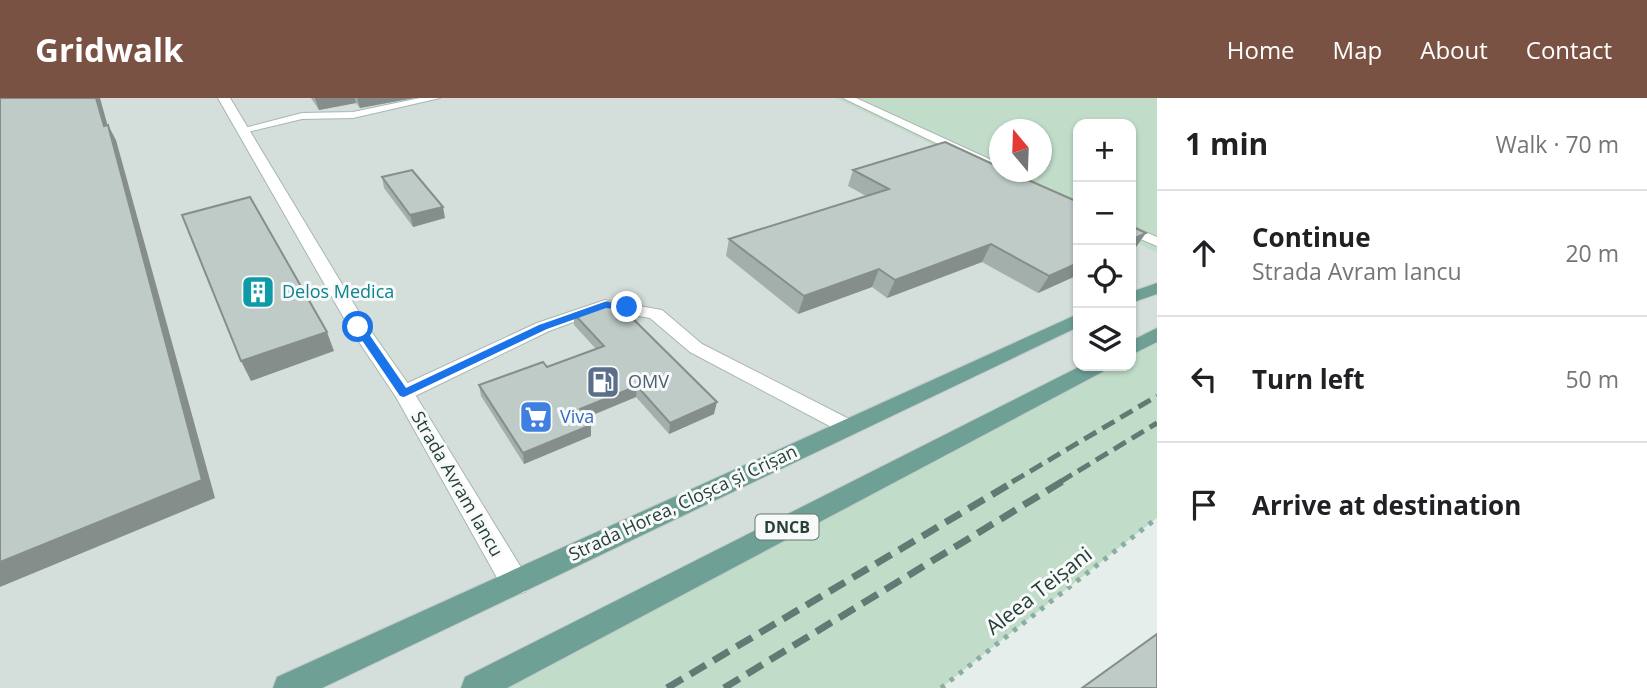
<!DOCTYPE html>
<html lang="en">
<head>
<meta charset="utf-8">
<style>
  :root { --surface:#fff; --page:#f2f2f2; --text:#202124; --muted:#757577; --line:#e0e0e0; --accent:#7a5244 }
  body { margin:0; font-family:"Open Sans",sans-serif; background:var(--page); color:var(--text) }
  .controls { position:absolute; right:21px; top:21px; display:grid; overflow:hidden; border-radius:14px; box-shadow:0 2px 5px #0004 }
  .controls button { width:63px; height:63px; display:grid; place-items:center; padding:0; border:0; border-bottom:2px solid var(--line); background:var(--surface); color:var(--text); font:35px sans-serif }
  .compass { position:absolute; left:989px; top:21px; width:63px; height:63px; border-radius:50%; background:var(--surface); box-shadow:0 2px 5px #0004; rotate:341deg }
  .stop { position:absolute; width:21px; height:21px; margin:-16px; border:5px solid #1a73e8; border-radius:50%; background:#fff }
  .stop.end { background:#1a73e8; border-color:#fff; box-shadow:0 2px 7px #0008 }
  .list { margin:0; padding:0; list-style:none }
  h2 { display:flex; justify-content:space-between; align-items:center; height:91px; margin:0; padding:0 28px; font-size:30px }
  h2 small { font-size:23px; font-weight:400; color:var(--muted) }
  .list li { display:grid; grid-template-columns:46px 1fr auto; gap:21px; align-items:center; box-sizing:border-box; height:126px; padding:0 28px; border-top:2px solid var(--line) }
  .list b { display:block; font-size:26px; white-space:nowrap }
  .list p { margin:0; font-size:23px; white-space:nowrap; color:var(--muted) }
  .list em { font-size:23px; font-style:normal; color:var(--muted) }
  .icon { flex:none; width:38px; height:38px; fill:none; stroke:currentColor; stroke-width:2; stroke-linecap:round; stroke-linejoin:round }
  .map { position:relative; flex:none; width:1157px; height:590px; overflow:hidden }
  header { display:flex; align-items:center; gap:42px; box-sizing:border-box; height:98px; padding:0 35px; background:var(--accent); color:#fff }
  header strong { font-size:33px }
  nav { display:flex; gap:38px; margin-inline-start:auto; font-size:24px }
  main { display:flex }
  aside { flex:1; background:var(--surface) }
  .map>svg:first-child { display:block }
  .built { fill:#d4deda }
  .green { fill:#c1ddc9; fill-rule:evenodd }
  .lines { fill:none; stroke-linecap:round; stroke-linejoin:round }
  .service-casing { stroke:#a9b6b2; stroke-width:2 }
  .minor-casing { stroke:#a9b6b2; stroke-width:2 }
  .primary-casing { stroke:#c2c9c8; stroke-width:2 }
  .path { stroke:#89afa4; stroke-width:5; stroke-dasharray:4.5 7; stroke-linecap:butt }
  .service { fill:#fff; fill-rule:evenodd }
  .minor { fill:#fff; fill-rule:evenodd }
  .primary { fill:#6ea095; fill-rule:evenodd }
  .rail-far1 { stroke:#617a74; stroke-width:5; stroke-dasharray:14 7; stroke-linecap:butt }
  .rail { stroke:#617a74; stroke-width:7; stroke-dasharray:18 9; stroke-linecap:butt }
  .wall { fill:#a3afab }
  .shaded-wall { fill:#858e8b }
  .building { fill:#becbc7; stroke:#858e8b; stroke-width:2 }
  .route { fill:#1a73e8 }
  .labels { text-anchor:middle; stroke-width:6; stroke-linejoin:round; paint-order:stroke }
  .shield { fill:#f7faf9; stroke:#657773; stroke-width:2 }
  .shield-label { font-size:16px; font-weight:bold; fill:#263f39 }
  .culture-label { font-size:18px; fill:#0d838f; stroke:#f7faf9; text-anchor:start }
  .service-label { font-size:18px; fill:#4e5e75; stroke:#f7faf9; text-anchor:start }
  .shop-label { font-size:18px; fill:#366cbe; stroke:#f7faf9; text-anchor:start }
  .street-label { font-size:18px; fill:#263f39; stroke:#f7faf9 }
  .near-street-label { font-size:21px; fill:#263f39; stroke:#f7faf9 }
</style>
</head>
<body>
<header>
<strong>Gridwalk</strong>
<nav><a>Home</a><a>Map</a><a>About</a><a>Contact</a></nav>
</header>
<main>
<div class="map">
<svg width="1157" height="590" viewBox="0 0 1157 590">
  <rect width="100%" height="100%" fill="#e6eeeb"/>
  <path class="built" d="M 0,0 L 835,0 L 1078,117 L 1078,268 L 1097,268 L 476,590 L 0,590 Z
    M 1131,142 L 1157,155 L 1157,236 L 1131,251 Z"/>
  <path class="green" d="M 835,0 L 1157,0 L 1157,155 L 1131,142 L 1131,26 L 1078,26 L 1078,117 ZM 1000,32 L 1042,32 L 1042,74 L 1000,74 Z
    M 1157,236 L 1157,420 L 941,590 L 476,590 L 1097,268 L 1131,268 L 1131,251 Z"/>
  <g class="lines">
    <defs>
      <path id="service" d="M 420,0 L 440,0 L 353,20 L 302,21 L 243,35 L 237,32 L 302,15 L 353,14 Z
        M 843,0 L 856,0 L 1000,66 L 1000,74 L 1005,74 L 996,74 Z
        M 1131,128 L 1157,139 L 1157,148 L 1131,137 Z
        M 605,202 L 662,212 L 702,246 L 853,323 L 856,328 L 853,333 L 846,336 L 839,333 L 690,254 L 650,220 L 606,212 L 549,233 L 411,300 L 397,300 L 394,295 L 397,290 L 537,225 Z"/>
      <path id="minor" d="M 218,0 L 230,0 L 366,226 L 411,290 L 525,476 L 529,485 L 525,494 L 515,497 L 505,494 L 396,299 L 349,229 Z"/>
      <path id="primary" d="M 1157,185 L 1157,196 L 1131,205 L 1131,194 Z
        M 1078,216 L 1078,229 L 322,590 L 273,590 L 277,579 Z
        M 1157,230 L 1157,244 L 1131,257 L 1131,243 Z
        M 1081,268 L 1107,268 L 1104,273 L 507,590 L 461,590 L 465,579 Z"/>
    </defs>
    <use href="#service" class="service-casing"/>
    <use href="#minor" class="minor-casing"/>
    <use href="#primary" class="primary-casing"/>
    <path class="path" d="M 941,590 L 1157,420"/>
    <use href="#service" class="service"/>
    <use href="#minor" class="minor"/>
    <use href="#primary" class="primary"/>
    <path class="rail-far1" d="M 1012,384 L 1157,298
      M 1060,384 L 1157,325"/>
    <path class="rail" d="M 667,590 L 1015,383
      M 724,590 L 1063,383"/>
  </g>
  <path class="wall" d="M 311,0 L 414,0 L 360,10 L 356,5 L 319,12 Z
    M 853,72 L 1078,177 L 1038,195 L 982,164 L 887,200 L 872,189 L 798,216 L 726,158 L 729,141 L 866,98 L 848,88 Z
    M 382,79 L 445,120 L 413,129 L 384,90 Z
    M 574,216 L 714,316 L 669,336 L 636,299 L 586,320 L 591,327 L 591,338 L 524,366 L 481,298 L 479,287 L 547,269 L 596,251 L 574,227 Z"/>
  <path class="shaded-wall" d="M 96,0 L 100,0 L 112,43 L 104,28 Z
    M 315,0 L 355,0 L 356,5 L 319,12 Z
    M 357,0 L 414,0 L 360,10 Z
    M 108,27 L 116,42 L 215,400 L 0,489 L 0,464 Z
    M 443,109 L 445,120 L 413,129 L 410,117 Z
    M 1146,135 L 1134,152 L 1131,154 L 1131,142 Z
    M 991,146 L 982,164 L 887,200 L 895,182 Z
    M 1078,165 L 1078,177 L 1038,195 L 1049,178 Z
    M 879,171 L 872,189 L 798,216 L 804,198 Z
    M 327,234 L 334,253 L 251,283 L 241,263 Z
    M 637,288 L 636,299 L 580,322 L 580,311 Z
    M 717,304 L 714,316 L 669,336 L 670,325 Z
    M 591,327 L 591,338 L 524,366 L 523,355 Z"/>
  <path class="building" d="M 0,0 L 96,0 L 104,28 L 108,27 L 202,382 L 0,464 Z
    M 945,44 L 999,69 L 999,74 L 1010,74 L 1078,104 L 1078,165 L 1049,178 L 991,146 L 895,182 L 879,171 L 804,198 L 729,141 L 889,91 L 853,72 Z
    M 412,72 L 443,109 L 410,117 L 382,79 Z
    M 250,99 L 327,234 L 241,263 L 182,117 Z
    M 1131,128 L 1146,135 L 1131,142 Z
    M 607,204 L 618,206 L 717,304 L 670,325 L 637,288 L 580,311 L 591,327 L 523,355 L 479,287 L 543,264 L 547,269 L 604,248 L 574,216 Z
    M 1157,536 L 1157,590 L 1082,590 Z"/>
  <path class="route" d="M 605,204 L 627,206 L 632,209 L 627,212 L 606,210 L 547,231 L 404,299 L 400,298 L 353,229 L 362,226 L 406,290 L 539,227 Z"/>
  <defs>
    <symbol id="building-square" viewBox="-11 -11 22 22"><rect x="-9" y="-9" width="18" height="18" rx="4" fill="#0f9aa8" stroke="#f7faf9"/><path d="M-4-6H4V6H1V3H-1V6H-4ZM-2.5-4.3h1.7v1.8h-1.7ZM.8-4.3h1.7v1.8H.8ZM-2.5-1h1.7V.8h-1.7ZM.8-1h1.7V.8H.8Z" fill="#fff"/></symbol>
    <symbol id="fuel-square" viewBox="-11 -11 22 22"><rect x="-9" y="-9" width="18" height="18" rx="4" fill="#5c6f8a" stroke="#f7faf9"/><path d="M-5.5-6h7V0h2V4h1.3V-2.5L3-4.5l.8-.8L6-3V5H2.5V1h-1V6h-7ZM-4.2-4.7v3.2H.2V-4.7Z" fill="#fff"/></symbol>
    <symbol id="supermarket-square" viewBox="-11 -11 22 22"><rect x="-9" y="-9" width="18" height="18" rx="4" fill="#3f7fe0" stroke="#f7faf9"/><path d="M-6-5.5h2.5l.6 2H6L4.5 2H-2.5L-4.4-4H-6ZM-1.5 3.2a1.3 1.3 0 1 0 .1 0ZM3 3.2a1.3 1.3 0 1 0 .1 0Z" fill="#fff"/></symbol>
  </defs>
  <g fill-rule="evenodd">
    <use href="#building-square" x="239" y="175" width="38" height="38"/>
    <use href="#fuel-square" x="584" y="265" width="38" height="38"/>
    <use href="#supermarket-square" x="517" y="300" width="38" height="38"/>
  </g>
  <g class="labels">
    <rect class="shield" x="755.5" y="416.5" width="63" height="25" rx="5"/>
    <g class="shield-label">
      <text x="787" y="435">DNCB</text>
    </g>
    <g class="culture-label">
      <text x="282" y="200">Delos Medica</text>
    </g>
    <g class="service-label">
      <text x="628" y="290">OMV</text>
    </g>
    <g class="shop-label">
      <text x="560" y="325">Viva</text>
    </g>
    <g class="street-label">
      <text transform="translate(457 386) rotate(60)" y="6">Strada Avram Iancu</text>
      <text transform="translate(683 405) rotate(-25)" y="6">Strada Horea, Cloșca și Crișan</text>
    </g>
    <g class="near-street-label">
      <text transform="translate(1039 493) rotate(-38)" y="7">Aleea Teișani</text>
    </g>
  </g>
</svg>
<div class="controls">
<button>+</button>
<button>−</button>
<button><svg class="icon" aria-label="locate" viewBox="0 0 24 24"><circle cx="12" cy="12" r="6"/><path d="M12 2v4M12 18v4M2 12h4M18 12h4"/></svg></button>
<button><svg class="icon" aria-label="layers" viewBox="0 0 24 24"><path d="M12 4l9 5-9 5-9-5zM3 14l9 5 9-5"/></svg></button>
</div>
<svg class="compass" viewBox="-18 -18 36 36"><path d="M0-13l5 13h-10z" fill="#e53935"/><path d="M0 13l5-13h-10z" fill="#757577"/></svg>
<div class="stop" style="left:358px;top:229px"></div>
<div class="stop end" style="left:627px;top:209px"></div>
</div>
<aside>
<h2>1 min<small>Walk · 70 m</small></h2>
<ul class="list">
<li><svg class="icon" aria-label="ahead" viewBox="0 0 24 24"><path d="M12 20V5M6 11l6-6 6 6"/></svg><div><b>Continue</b><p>Strada Avram Iancu</p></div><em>20 m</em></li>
<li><svg class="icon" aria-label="left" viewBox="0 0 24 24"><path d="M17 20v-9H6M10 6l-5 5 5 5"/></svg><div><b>Turn left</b></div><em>50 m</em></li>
<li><svg class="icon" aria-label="arrive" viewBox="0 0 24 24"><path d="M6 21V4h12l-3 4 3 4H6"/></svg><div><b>Arrive at destination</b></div></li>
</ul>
</aside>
</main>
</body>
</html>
